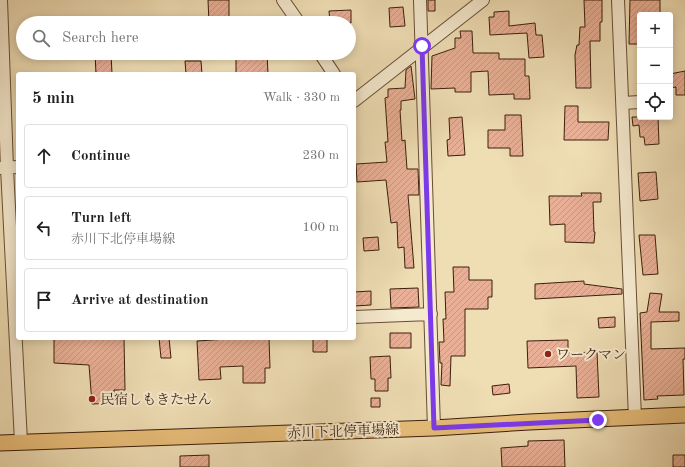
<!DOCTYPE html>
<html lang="en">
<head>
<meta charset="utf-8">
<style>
  :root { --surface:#fff; --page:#f2f2f2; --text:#222; --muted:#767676; --line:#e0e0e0 }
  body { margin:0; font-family:"Old Standard TT","Noto Serif JP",serif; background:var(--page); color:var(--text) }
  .controls { position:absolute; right:12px; top:12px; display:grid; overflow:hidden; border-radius:4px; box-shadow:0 2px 10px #0003 }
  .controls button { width:36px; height:36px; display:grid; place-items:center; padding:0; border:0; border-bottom:1px solid var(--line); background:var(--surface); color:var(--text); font:20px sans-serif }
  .stop { position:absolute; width:12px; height:12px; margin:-9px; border:3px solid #7c3aed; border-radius:50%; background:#fff }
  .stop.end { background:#7c3aed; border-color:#fff; box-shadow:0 1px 4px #0008 }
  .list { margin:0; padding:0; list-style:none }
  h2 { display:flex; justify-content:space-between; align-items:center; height:52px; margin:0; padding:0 16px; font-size:17px }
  h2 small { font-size:13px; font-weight:400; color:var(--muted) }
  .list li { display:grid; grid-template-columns:26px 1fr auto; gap:12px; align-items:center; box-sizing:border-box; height:64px; margin:0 8px 8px; padding:0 8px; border:1px solid var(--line); border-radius:4px }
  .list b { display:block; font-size:15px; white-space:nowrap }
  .list p { margin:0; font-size:13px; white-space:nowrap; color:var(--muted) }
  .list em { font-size:13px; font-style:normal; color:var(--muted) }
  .icon { flex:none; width:22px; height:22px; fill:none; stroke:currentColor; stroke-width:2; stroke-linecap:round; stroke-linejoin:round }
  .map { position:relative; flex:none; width:685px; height:467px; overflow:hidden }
  .search { position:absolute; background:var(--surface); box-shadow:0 2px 10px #0003; left:16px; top:16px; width:340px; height:44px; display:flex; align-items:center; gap:10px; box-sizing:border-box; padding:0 14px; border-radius:22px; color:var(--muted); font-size:15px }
  .panel { position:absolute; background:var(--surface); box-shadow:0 2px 10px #0003; left:16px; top:72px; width:340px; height:268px; border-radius:4px }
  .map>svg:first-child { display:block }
  .building { fill:url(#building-hatch); stroke:#3c1f0b }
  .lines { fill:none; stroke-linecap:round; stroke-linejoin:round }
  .minor-casing { stroke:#694e35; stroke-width:14 }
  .major-casing { stroke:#3c1f0b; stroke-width:17 }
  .minor { stroke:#f5e9ce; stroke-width:12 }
  .major { stroke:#e8be7a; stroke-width:15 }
  .route { stroke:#7c3aed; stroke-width:5 }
  .poi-dot { fill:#8f2418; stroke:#f5e9ce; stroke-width:1.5 }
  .labels { text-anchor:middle; stroke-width:4; stroke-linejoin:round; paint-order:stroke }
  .poi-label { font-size:14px; fill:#3c1f0b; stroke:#f5e9ce; text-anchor:start }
  .street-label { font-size:14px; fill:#3c1f0b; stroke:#f5e9ce }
</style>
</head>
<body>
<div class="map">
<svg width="685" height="467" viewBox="0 0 685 467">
  <defs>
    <pattern id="building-hatch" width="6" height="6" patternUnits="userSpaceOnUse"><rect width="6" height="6" fill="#e9b097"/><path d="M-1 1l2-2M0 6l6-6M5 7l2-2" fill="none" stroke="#c99781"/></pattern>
  </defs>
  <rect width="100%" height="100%" fill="#efddb4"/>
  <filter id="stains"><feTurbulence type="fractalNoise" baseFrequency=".005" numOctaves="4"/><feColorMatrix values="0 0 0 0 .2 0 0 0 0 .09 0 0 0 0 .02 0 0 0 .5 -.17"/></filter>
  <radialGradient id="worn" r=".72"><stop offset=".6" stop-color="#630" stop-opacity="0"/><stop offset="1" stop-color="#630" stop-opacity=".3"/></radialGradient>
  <path class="building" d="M 208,0 L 229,0 L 229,23 L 209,23 Z
    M 428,0 L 435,0 L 435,11 L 428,11 Z
    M 584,0 L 602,0 L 602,22 L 600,22 L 600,41 L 590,41 L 591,88 L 576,88 L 575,55 L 577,45 L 579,45 L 580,27 L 585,27 Z
    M 630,0 L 660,0 L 660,14 L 640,15 L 640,44 L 629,44 Z
    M 403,7 L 405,26 L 390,27 L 389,8 Z
    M 351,10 L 351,23 L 330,23 L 329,11 Z
    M 509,11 L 509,26 L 535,23 L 536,35 L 542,35 L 544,57 L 529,58 L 527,33 L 490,35 L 489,17 L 494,17 L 494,12 Z
    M 460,31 L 472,31 L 473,53 L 499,53 L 499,59 L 525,59 L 525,76 L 529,76 L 530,99 L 514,99 L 514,94 L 489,95 L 488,71 L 471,72 L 471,92 L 455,92 L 455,88 L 431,89 L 432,56 L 455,48 L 455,38 L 461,38 Z
    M 95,53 L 111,53 L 112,74 L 96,74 Z
    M 236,53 L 267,53 L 268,74 L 236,74 Z
    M 185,61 L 201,61 L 202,74 L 186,74 Z
    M 411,66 L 415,99 L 401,101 L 401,110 L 400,110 L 402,141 L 405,140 L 407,169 L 418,169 L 419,195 L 408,195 L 414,268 L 405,268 L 404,247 L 398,248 L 397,222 L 391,223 L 386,180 L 357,182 L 356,164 L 387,162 L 385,142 L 388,142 L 385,98 L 388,97 L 388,89 L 405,88 L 406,70 Z
    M 685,71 L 685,95 L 676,95 L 676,87 L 670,88 L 670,74 Z
    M 565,106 L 578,106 L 578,122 L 609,122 L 608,140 L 564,140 Z
    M 505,115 L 521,115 L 523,156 L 510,156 L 510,148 L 488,148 L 488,130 L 505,130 Z
    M 462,117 L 465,155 L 448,156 L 447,140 L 450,139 L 449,118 Z
    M 632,117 L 658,117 L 659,144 L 645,145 L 644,137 L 640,137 L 639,125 L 633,126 Z
    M 656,172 L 658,199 L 640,201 L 638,173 Z
    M 581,193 L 601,193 L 601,202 L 593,202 L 594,232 L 595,232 L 594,243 L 565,242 L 565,224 L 550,225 L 549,196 L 582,196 Z
    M 639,235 L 655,235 L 658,274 L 643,275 Z
    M 378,237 L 379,250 L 364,251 L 363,238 Z
    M 453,267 L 469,267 L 469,280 L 492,280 L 492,297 L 488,297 L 488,309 L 465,309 L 465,356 L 451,356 L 450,386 L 441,385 L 442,363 L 440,363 L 439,342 L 444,342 L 443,319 L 446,319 L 445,292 L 454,292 Z
    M 584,281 L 584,284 L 622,289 L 622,294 L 535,299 L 535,284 Z
    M 418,288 L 419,307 L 391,308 L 390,289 Z
    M 371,291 L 371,305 L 354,306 L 354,292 Z
    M 650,293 L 662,294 L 659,312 L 679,312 L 679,321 L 651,322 L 651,349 L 685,348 L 685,359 L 683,359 L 684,395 L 657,396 L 658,399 L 644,400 L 640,313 L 647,312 Z
    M 615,317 L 615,327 L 599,328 L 598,318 Z
    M 390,333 L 411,333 L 411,348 L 390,348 Z
    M 54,338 L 124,338 L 125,390 L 114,390 L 115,403 L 92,404 L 89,365 L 54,363 Z
    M 159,338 L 169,338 L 171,358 L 161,358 Z
    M 242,338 L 269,338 L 270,368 L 265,368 L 265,383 L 243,383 L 243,366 L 220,367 L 221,379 L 199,380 L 197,341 Z
    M 313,338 L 327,338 L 327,352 L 313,352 Z
    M 568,340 L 568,353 L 597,352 L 599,397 L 577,398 L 576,366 L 528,368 L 527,341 Z
    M 390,356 L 391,378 L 388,378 L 388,391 L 375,391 L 375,379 L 371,379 L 370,357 Z
    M 509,384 L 510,393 L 493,395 L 492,386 Z
    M 371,398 L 380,398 L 380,407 L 371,407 Z
    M 564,440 L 565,467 L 502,467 L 501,448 L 528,446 L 528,441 Z
    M 209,455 L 209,467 L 180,467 L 180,456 Z
    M 673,455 L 685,455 L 685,467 L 673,467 Z"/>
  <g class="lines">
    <defs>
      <path id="minor" d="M 1,0 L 7,168 L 21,442
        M 283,0 L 299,23
        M 420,0 L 434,428
        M 618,0 L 635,418
        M 320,53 L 334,74
        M 354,101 L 483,0
        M 623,103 L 640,102
        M 0,168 L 18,167
        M 354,317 L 431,314"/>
      <path id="major" d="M 0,443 L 434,428 L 529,422 L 685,415"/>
    </defs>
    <use href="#minor" class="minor-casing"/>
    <use href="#major" class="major-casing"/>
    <use href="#minor" class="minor"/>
    <use href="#major" class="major"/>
  </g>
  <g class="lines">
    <path class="route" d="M 422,46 L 434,428 L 598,420"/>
  </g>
  <g class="poi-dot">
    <circle cx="548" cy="354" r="4"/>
    <circle cx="92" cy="399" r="4"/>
  </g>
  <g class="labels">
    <g class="poi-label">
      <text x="556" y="359">ワークマン</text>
      <text x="100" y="404">民宿しもきたせん</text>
    </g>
    <g class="street-label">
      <text transform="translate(343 431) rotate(-2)" y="5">赤川下北停車場線</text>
    </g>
  </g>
  <rect width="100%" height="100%" filter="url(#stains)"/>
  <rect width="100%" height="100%" fill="url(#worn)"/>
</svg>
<div class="controls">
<button>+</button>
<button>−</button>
<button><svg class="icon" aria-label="locate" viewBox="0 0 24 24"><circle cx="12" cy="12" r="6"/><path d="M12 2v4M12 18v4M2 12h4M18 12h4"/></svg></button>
</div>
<div class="stop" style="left:422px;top:46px"></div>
<div class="stop end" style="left:598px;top:420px"></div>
<div class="search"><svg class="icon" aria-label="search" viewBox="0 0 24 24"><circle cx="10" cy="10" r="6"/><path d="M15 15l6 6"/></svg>Search here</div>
<section class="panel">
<h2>5 min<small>Walk · 330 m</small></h2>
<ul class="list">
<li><svg class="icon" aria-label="ahead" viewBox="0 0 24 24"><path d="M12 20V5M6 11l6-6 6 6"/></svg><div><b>Continue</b></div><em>230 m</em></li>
<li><svg class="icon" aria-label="left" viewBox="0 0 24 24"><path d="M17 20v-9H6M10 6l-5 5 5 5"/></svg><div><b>Turn left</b><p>赤川下北停車場線</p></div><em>100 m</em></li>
<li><svg class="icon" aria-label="arrive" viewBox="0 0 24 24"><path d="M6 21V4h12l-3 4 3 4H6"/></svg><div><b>Arrive at destination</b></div></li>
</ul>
</section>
</div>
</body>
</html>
